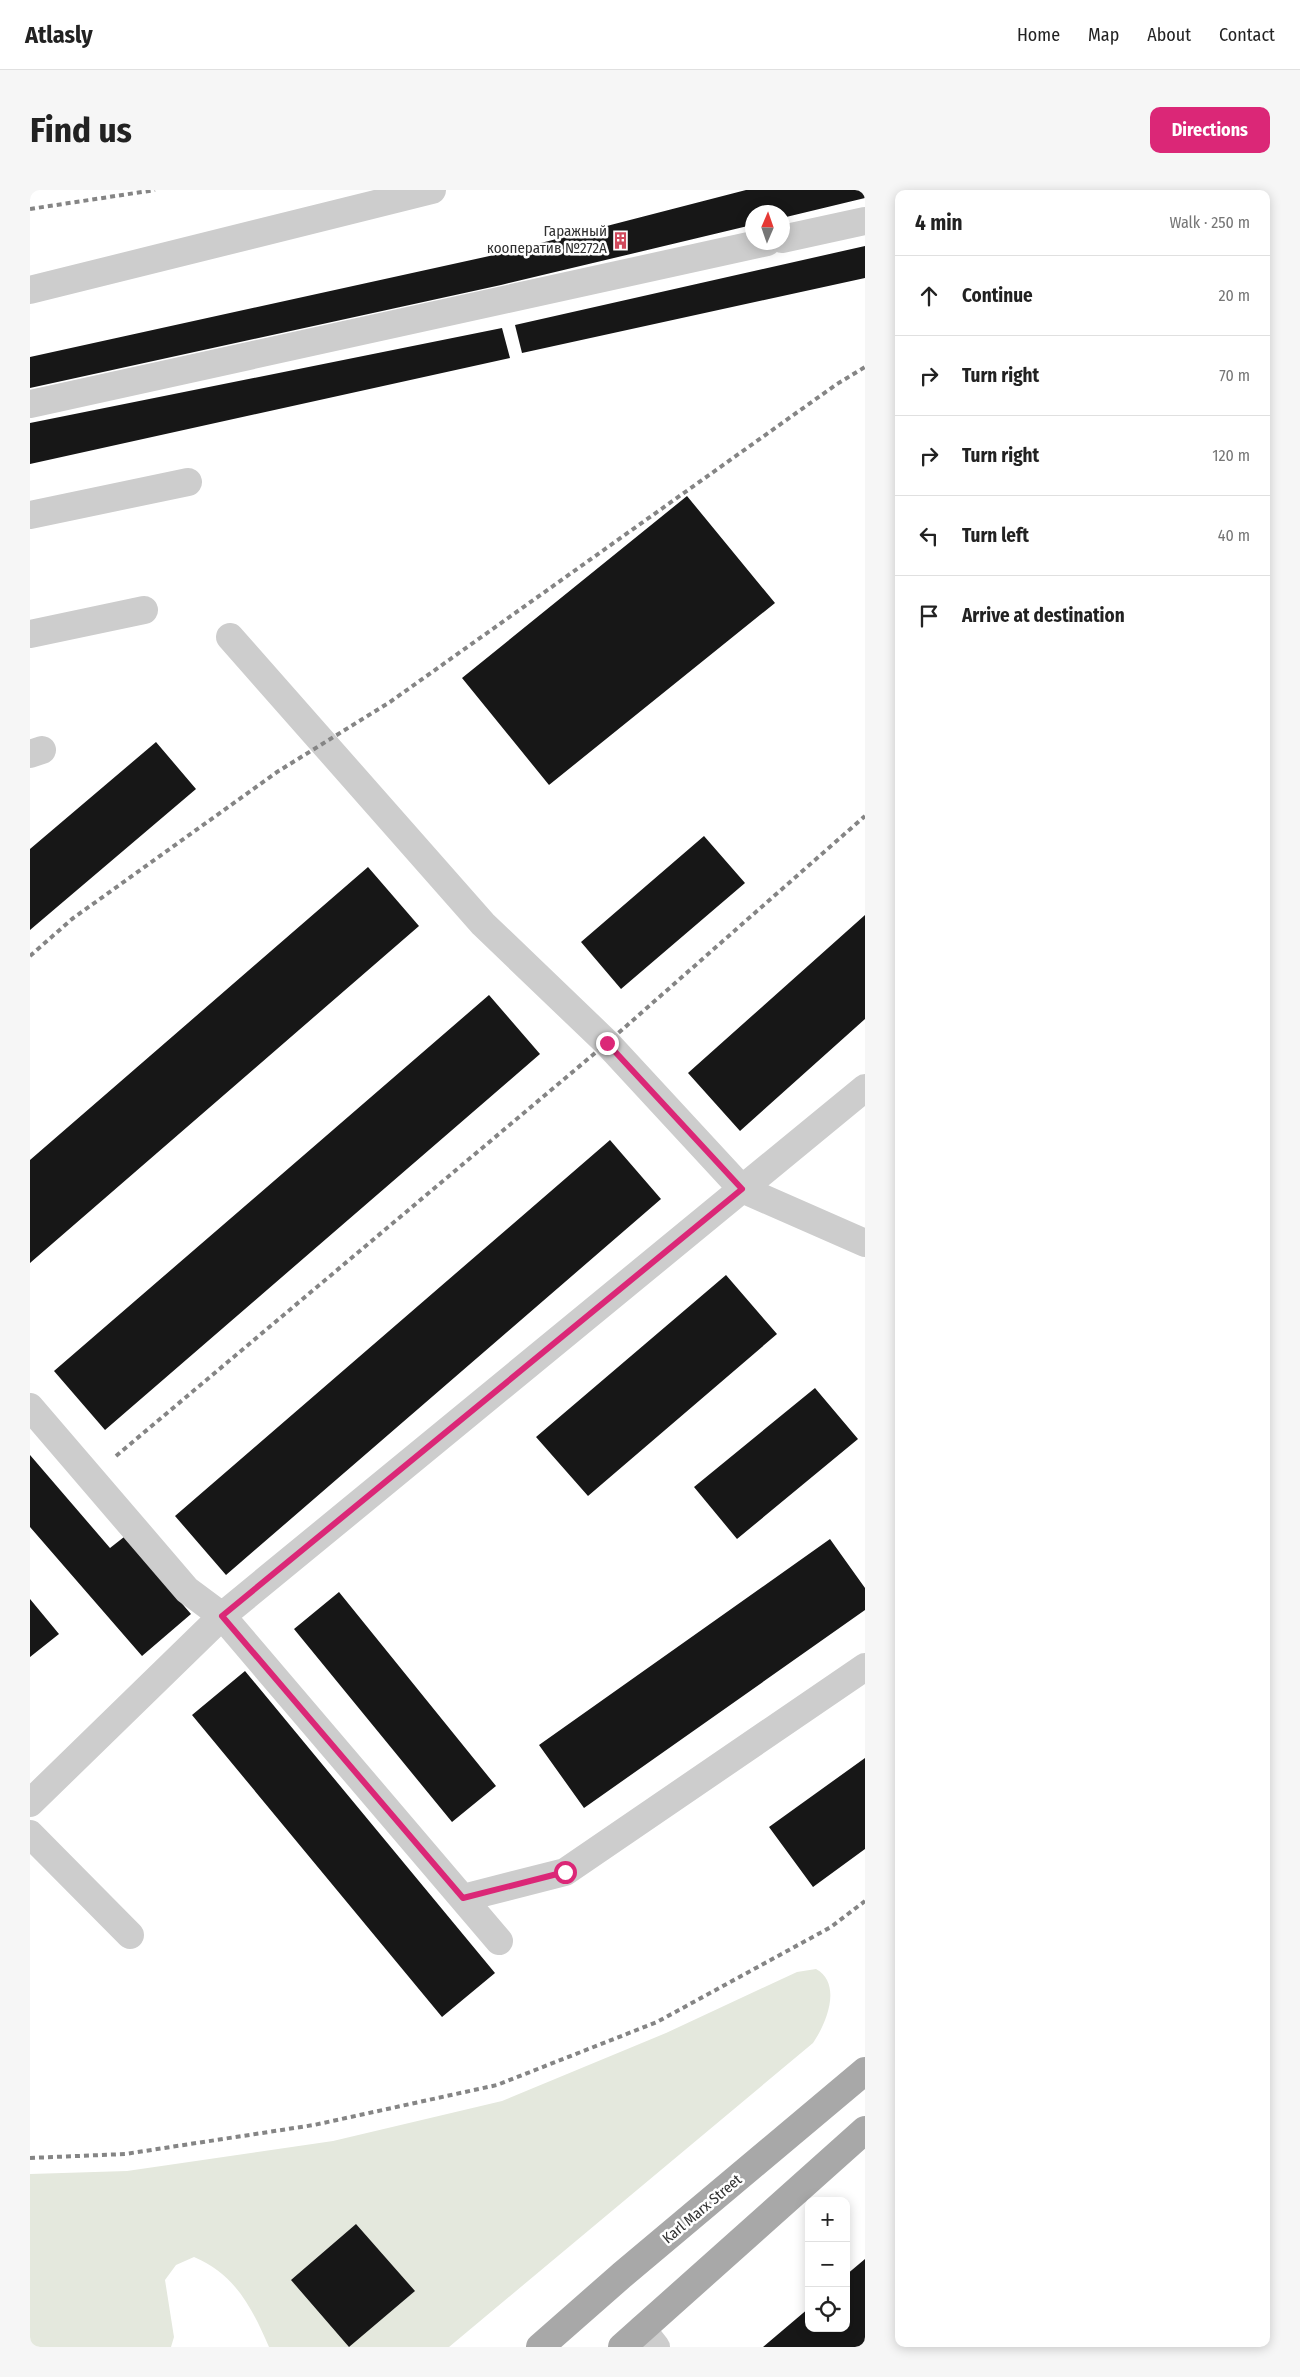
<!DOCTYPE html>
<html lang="en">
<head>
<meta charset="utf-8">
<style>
  :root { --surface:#fff; --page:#f6f6f6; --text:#222; --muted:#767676; --line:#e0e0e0; --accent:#db2777 }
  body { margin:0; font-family:"Fira Sans Condensed",sans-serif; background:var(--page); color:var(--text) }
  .controls { position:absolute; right:15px; bottom:15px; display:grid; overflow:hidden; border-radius:10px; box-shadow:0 2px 12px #0003 }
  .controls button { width:45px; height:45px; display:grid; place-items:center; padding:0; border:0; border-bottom:1px solid var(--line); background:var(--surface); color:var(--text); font:25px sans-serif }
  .compass { position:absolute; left:715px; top:15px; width:45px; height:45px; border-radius:50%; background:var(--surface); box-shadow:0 2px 12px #0003; rotate:2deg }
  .stop { position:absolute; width:15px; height:15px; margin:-11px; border:4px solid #db2777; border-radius:50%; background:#fff }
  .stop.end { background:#db2777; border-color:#fff; box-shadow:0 1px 5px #0008 }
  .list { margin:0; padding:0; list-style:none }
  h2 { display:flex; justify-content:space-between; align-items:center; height:65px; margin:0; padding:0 20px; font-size:21px }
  h2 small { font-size:16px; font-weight:400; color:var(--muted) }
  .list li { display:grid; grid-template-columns:32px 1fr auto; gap:15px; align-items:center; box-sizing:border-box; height:80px; padding:0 20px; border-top:1px solid var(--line) }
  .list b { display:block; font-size:19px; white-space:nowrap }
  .list em { font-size:16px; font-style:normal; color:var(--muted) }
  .icon { flex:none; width:28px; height:28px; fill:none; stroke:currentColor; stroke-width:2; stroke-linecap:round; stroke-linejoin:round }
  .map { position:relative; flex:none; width:835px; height:2157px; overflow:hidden; border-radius:10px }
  header { display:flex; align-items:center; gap:30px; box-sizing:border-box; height:70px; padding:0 25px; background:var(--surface); border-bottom:1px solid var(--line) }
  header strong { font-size:24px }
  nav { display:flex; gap:28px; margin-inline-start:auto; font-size:18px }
  .intro { display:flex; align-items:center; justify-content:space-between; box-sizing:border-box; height:120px; padding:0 30px }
  h1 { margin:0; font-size:35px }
  .button { padding:12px 22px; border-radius:10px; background:var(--accent); color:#fff; font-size:18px; font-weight:700 }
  main { display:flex; gap:30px; padding:0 30px }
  aside { flex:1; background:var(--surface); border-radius:10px; box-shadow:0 2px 12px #0003 }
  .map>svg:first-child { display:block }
  .green { fill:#e4e8dd }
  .building { fill:#171717 }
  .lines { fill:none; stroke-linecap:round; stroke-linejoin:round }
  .minor { stroke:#cdcdcd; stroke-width:28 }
  .major { stroke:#a8a8a8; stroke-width:28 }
  .rail { stroke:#858585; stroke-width:4; stroke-dasharray:5 4; stroke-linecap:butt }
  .route { stroke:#db2777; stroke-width:6 }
  .labels { text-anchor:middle; stroke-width:5; stroke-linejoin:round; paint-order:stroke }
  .poi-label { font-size:15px; fill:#303030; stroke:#fff; text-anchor:end }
  .street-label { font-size:15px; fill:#303030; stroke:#fff }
</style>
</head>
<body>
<header>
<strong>Atlasly</strong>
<nav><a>Home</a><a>Map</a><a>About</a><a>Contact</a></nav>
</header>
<div class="intro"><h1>Find us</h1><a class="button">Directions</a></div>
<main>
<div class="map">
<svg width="835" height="2157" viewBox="0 0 835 2157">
  <rect width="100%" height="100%" fill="#fff"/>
  <path class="green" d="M 786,1779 C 813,1794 796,1834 783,1853 L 419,2157 L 239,2157 C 222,2118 205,2084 164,2067 L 146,2075 L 135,2090 L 144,2147 L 141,2157 L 0,2157 L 0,1984 L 97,1981 L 303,1951 L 472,1911 L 636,1843 L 767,1782 Z"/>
  <path class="building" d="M 716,0 L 835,0 L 835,8 L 752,28 L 752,22 L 722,22 L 722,35 L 471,95 L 0,198 L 0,167 L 464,65 Z
    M 835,56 L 835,88 L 492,163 L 485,135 Z
    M 472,138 L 480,168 L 0,274 L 0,233 Z
    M 657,306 L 745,413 L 519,595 L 432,488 Z
    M 126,552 L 166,599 L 0,740 L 0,659 Z
    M 674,646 L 715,693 L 591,799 L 551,752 Z
    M 338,677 L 389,736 L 0,1073 L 0,970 Z
    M 835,725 L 835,829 L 710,941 L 658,883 Z
    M 459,805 L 510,864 L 75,1240 L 24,1181 Z
    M 580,950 L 631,1009 L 196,1385 L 145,1326 Z
    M 696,1085 L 747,1144 L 558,1306 L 506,1247 Z
    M 785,1198 L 828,1249 L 707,1349 L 664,1297 Z
    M 0,1265 L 80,1358 L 94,1347 L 161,1424 L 112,1466 L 0,1337 Z
    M 800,1349 L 835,1398 L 835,1420 L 554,1618 L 509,1555 Z
    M 309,1402 L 466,1596 L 422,1632 L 264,1439 Z
    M 0,1409 L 29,1444 L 0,1467 Z
    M 215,1481 L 465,1783 L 412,1827 L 162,1525 Z
    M 835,1568 L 835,1659 L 783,1697 L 739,1637 Z
    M 326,2034 L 385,2101 L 319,2157 L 261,2090 Z
    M 835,2069 L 835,2157 L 733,2157 L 779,2118 L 779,2138 L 816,2138 L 816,2085 Z"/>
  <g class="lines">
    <path class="minor" d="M 752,49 L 835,31
      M 0,100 L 402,0
      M 0,214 L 737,52
      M 0,325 L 158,292
      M 0,444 L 114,420
      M 200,447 L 453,734 L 577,853 L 712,999 L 835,1053
      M 0,564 L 12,560
      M 0,1217 L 157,1400 L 192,1426 L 469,1751
      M 0,1613 L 192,1426 L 835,898
      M 0,1644 L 100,1745
      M 433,1708 L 535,1682 L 835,1477
      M 612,2139 L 626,2157"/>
    <path class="major" d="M 510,2157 L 592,2085 L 835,1881
      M 592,2157 L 835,1940"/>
    <path class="rail" d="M 0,19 L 125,0
      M 0,766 L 42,729 L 247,582 L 360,512 L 807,194 L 835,177
      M 86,1266 L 577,853 L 835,626
      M 0,1968 L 95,1964 L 284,1935 L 467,1895 L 627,1832 L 801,1737 L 835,1711"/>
  </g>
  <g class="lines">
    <path class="route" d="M 535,1682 L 433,1708 L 192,1426 L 712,999 L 577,853"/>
  </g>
  <defs>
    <symbol id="building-bare" viewBox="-9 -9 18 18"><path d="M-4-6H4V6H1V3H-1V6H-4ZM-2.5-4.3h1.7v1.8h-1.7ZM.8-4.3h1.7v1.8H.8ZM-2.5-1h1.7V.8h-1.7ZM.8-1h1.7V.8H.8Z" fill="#d1495c" stroke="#fff" stroke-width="2.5" paint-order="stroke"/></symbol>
  </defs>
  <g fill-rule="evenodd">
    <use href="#building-bare" x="578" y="38" width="25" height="25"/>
  </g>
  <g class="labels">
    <g class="poi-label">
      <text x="577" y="46">Гаражный<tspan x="577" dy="17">кооператив №272А</tspan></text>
    </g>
    <g class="street-label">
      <text transform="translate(672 2019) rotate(-40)" y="5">Karl Marx Street</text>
    </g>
  </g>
</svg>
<div class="controls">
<button>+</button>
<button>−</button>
<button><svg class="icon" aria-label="locate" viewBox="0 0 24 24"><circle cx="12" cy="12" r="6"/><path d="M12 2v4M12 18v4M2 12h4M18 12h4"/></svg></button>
</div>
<svg class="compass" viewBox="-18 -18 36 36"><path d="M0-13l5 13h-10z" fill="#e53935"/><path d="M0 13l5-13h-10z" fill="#767676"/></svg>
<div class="stop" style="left:535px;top:1682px"></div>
<div class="stop end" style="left:577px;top:853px"></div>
</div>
<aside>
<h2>4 min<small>Walk · 250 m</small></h2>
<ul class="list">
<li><svg class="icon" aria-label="ahead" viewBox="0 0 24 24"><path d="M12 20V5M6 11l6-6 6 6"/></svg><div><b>Continue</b></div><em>20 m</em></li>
<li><svg class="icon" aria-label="right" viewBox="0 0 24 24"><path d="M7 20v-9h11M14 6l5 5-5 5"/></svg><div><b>Turn right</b></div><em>70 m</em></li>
<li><svg class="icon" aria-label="right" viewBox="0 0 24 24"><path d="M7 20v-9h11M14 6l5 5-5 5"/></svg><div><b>Turn right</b></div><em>120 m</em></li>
<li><svg class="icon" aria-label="left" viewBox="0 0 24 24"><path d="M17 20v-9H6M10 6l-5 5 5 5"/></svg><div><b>Turn left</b></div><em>40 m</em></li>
<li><svg class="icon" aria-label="arrive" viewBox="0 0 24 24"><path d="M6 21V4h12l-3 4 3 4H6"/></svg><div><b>Arrive at destination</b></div></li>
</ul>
</aside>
</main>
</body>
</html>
